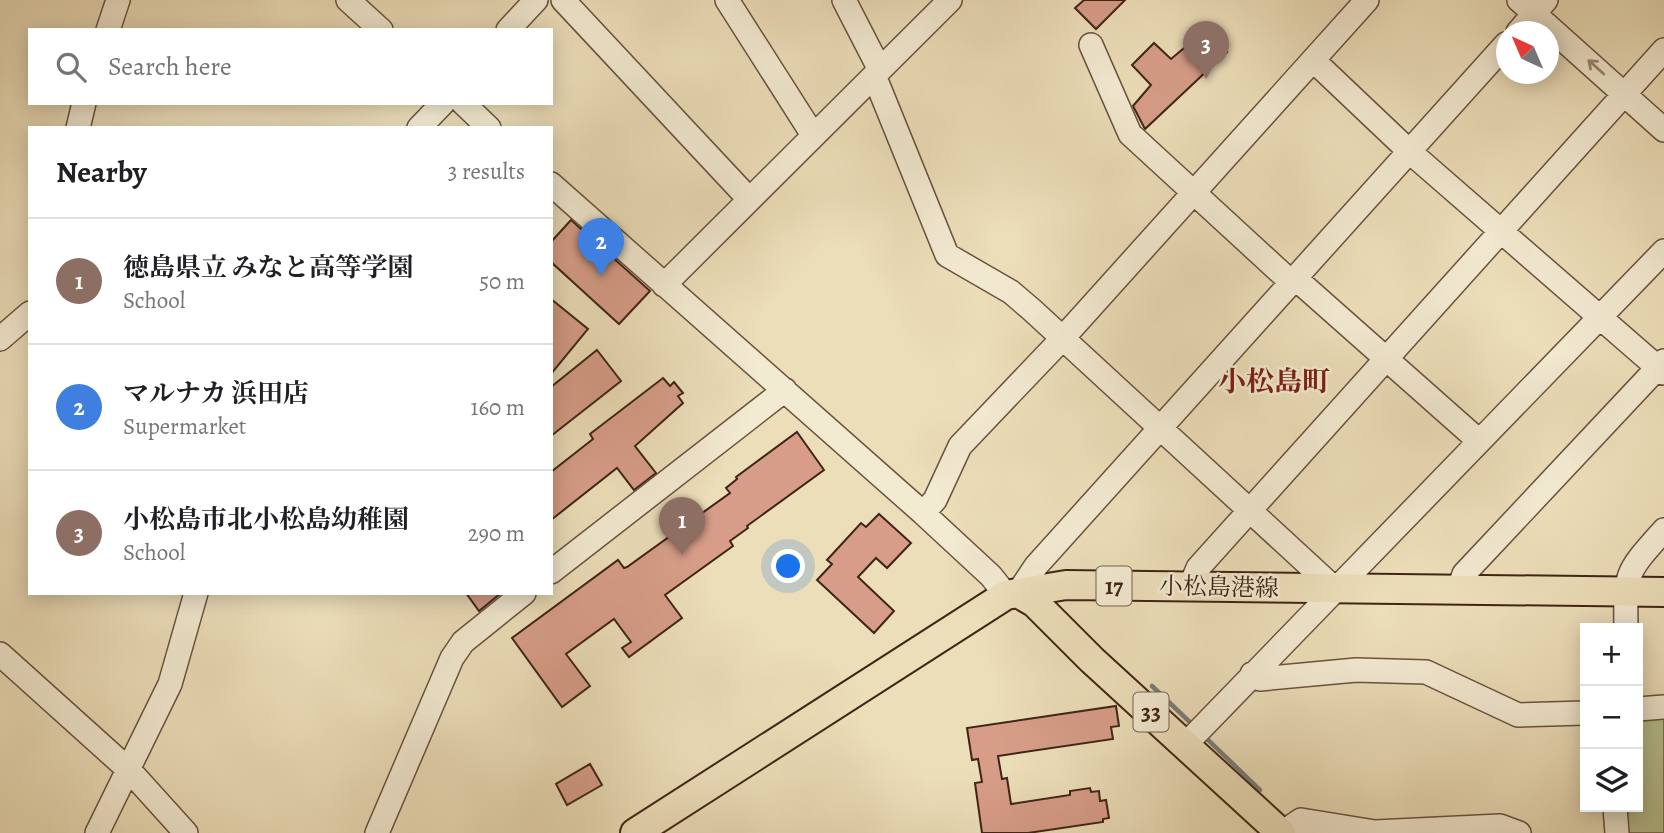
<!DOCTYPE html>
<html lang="en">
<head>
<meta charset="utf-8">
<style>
  :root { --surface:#fff; --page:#f2f2f2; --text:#202124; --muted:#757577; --line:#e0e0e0; --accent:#0f766e }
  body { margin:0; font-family:Alegreya,"Noto Serif JP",serif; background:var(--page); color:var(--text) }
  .controls { position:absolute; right:21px; bottom:21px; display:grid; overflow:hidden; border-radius:0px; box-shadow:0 4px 18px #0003 }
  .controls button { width:63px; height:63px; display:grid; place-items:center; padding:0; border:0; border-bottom:2px solid var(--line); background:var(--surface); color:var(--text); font:35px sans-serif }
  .compass { position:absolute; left:1496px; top:21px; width:63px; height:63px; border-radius:50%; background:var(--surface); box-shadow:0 4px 18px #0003; rotate:316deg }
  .you { position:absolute; left:789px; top:567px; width:24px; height:24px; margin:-18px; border:5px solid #fff; border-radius:50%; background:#1a73e8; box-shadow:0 0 0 10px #1a73e833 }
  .badge { display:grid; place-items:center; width:46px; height:46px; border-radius:50%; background:var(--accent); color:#fff; font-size:23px; font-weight:700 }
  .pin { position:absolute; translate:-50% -58px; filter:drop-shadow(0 2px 4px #0008) }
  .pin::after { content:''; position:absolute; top:37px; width:24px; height:21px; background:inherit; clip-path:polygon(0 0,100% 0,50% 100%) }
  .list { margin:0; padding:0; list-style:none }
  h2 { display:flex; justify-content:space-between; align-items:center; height:91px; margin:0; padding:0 28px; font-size:30px }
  h2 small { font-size:23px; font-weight:400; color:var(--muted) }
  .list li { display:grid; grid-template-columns:46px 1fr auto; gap:21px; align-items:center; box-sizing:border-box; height:126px; padding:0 28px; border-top:2px solid var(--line) }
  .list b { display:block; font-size:26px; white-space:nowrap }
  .list p { margin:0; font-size:23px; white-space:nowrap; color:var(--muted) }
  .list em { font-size:23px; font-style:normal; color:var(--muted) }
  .icon { flex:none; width:38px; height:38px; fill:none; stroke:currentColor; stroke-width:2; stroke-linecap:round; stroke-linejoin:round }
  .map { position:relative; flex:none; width:1664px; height:833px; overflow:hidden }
  .search { position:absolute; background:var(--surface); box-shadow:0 4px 18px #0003; left:28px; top:28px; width:525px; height:77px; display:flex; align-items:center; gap:18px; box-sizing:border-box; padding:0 24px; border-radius:0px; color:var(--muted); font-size:26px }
  .panel { position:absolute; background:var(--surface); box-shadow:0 4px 18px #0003; left:28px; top:126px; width:525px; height:469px; border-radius:0px }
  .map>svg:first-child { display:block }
  .green { fill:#b7c18f; stroke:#7b7252; stroke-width:2 }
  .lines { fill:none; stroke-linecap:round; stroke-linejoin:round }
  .stream { stroke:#797d79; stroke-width:4.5 }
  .building { fill:#d79d88; stroke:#3f2416; stroke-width:2 }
  .minor-casing { stroke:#6a523f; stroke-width:26 }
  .major-casing { stroke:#3f2416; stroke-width:32 }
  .minor { stroke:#f3ead2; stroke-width:23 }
  .major { stroke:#ecdeb9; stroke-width:28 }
  .oneway { stroke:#998774 }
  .labels { text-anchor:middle; stroke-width:5; stroke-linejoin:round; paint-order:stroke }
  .shield { fill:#f3ead2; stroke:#755f4e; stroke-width:2 }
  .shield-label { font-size:23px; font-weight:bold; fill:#3f2416 }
  .street-label { font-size:24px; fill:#3f2416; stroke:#f3ead2 }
  .quarter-label { font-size:28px; font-weight:bold; fill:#7a1f14; stroke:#f3ead2 }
</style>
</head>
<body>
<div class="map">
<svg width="1664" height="833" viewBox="0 0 1664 833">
  <rect width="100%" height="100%" fill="#ecdeb9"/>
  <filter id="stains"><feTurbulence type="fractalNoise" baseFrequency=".00286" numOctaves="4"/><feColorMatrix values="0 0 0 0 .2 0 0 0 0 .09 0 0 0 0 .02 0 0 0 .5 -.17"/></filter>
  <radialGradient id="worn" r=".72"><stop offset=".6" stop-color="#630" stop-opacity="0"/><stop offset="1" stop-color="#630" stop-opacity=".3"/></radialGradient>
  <path class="green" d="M 1664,713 L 1664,833 L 1624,833 L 1622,807 L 1638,807 L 1638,714 Z"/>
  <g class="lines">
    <path class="stream" d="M 1152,686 L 1195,727
      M 1203,735 L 1260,790"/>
  </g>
  <path class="building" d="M 1084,0 L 1125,0 L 1096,29 L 1075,8 Z
    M 1203,32 L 1227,52 L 1145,129 L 1133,106 L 1151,85 L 1132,65 L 1154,43 L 1171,59 Z
    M 571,220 L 650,291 L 619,324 L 551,262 L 551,242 Z
    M 551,299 L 588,329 L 551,374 Z
    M 597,350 L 621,381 L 551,436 L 551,387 Z
    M 663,378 L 670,386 L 674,382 L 683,393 L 678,396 L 683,403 L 635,446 L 656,473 L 634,490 L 617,468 L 551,520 L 551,472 L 593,439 L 590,434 Z
    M 797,432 L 824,470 L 747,526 L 748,528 L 730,541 L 733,546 L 665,595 L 682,618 L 629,657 L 622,648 L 631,642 L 614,619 L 566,654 L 590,686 L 562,707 L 512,638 L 618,560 L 624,568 L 627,567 L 730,493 L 726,488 L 737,479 L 736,477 Z
    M 879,514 L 911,543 L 887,568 L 876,558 L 858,577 L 894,611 L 874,633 L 817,580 L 832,564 L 827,560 L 861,523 L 866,527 Z
    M 466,593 L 501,593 L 479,611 Z
    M 1116,706 L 1119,726 L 1111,727 L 1113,739 L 998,756 L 1002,779 L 1007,778 L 1011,804 L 1070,795 L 1070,791 L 1090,788 L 1091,792 L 1099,791 L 1100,801 L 1106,800 L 1109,818 L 1103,819 L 1103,822 L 1028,833 L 982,833 L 975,783 L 982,782 L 978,759 L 972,760 L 967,728 Z
    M 590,764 L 602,785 L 567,805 L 556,784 Z"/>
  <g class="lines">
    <defs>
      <path id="minor" d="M 348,0 L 381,30
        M 563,0 L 749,199
        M 727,0 L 813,135
        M 844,0 L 880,70
        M 1519,0 L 1664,130
        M 108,30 L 118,0
        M 508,30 L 536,0
        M 1518,32 L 1546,0
        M 1091,45 L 1130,134 L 1291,282
        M 1313,60 L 1410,152 L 1664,373
        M 872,78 L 878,85 L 947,255 L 1011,292 L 1032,310 L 1335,589
        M 463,103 L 489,128
        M 78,128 L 84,103
        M 419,128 L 443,103
        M 551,184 L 923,513 L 991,576 L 1006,595
        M 1295,278 L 1479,441
        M 664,285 L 950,0
        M 0,339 L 30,313
        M 923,513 L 935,500 L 960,446 L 1062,339 L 1367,0
        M 551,572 L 785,390
        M 1190,587 L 1198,568 L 1664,50
        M 1459,588 L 1464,574 L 1664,361
        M 1018,593 L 1036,566 L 1506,44
        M 1626,628 C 1625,571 1626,573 1664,530
        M 0,654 L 130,771 L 186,833
        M 1252,674 L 1260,679 L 1356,670 L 1426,672 L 1518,715 L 1585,713
        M 1638,709 L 1664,707
        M 1187,743 L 1664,251
        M 1615,807 L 1617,833
        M 97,833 L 170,684 L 196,593
        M 377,833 L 452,658 L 463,642 L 524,593
        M 1282,833 L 1301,820 L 1375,832 L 1500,826 L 1519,833"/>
      <path id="major" d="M 1018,593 L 1035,603 L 1092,660 L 1281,833
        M 635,833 L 1006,595 L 1066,585 L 1664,592"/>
    </defs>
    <use href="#minor" class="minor-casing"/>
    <use href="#major" class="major-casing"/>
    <use href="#minor" class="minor"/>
    <use href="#major" class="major"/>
  </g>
  <defs><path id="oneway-shaft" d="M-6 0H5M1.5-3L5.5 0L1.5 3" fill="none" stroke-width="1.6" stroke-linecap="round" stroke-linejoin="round" transform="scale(1.75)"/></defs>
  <use class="oneway" href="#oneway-shaft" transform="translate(1596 67) rotate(-138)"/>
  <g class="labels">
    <g class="shield">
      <rect x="1096.5" y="566.5" width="35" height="39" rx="5"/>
      <rect x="1133.5" y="692.5" width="35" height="39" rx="5"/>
    </g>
    <g class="shield-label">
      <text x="1114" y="594">17</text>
      <text x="1151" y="720">33</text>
    </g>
    <g class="street-label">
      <text transform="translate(1219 587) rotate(1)" y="8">小松島港線</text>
    </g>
    <g class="quarter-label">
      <text x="1274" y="391">小松島町</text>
    </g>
  </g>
  <rect width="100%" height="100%" filter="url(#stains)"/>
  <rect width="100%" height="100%" fill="url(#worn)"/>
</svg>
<div class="controls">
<button>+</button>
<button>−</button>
<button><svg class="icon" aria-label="layers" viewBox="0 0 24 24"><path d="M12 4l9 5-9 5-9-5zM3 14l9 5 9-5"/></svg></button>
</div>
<svg class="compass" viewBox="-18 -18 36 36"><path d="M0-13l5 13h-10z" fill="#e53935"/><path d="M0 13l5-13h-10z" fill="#757577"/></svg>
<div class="you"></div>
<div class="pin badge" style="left:682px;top:555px;background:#8d6e63">1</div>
<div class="pin badge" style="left:601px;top:276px;background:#3f7fe0">2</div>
<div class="pin badge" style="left:1206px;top:79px;background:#8d6e63">3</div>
<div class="search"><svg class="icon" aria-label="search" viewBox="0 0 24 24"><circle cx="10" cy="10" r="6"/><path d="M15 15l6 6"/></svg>Search here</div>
<section class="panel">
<h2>Nearby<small>3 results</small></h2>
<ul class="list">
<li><span class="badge" style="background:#8d6e63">1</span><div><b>徳島県立 みなと高等学園</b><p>School</p></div><em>50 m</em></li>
<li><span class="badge" style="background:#3f7fe0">2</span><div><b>マルナカ 浜田店</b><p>Supermarket</p></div><em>160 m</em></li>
<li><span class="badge" style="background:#8d6e63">3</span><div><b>小松島市北小松島幼稚園</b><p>School</p></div><em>290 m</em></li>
</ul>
</section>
</div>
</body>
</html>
